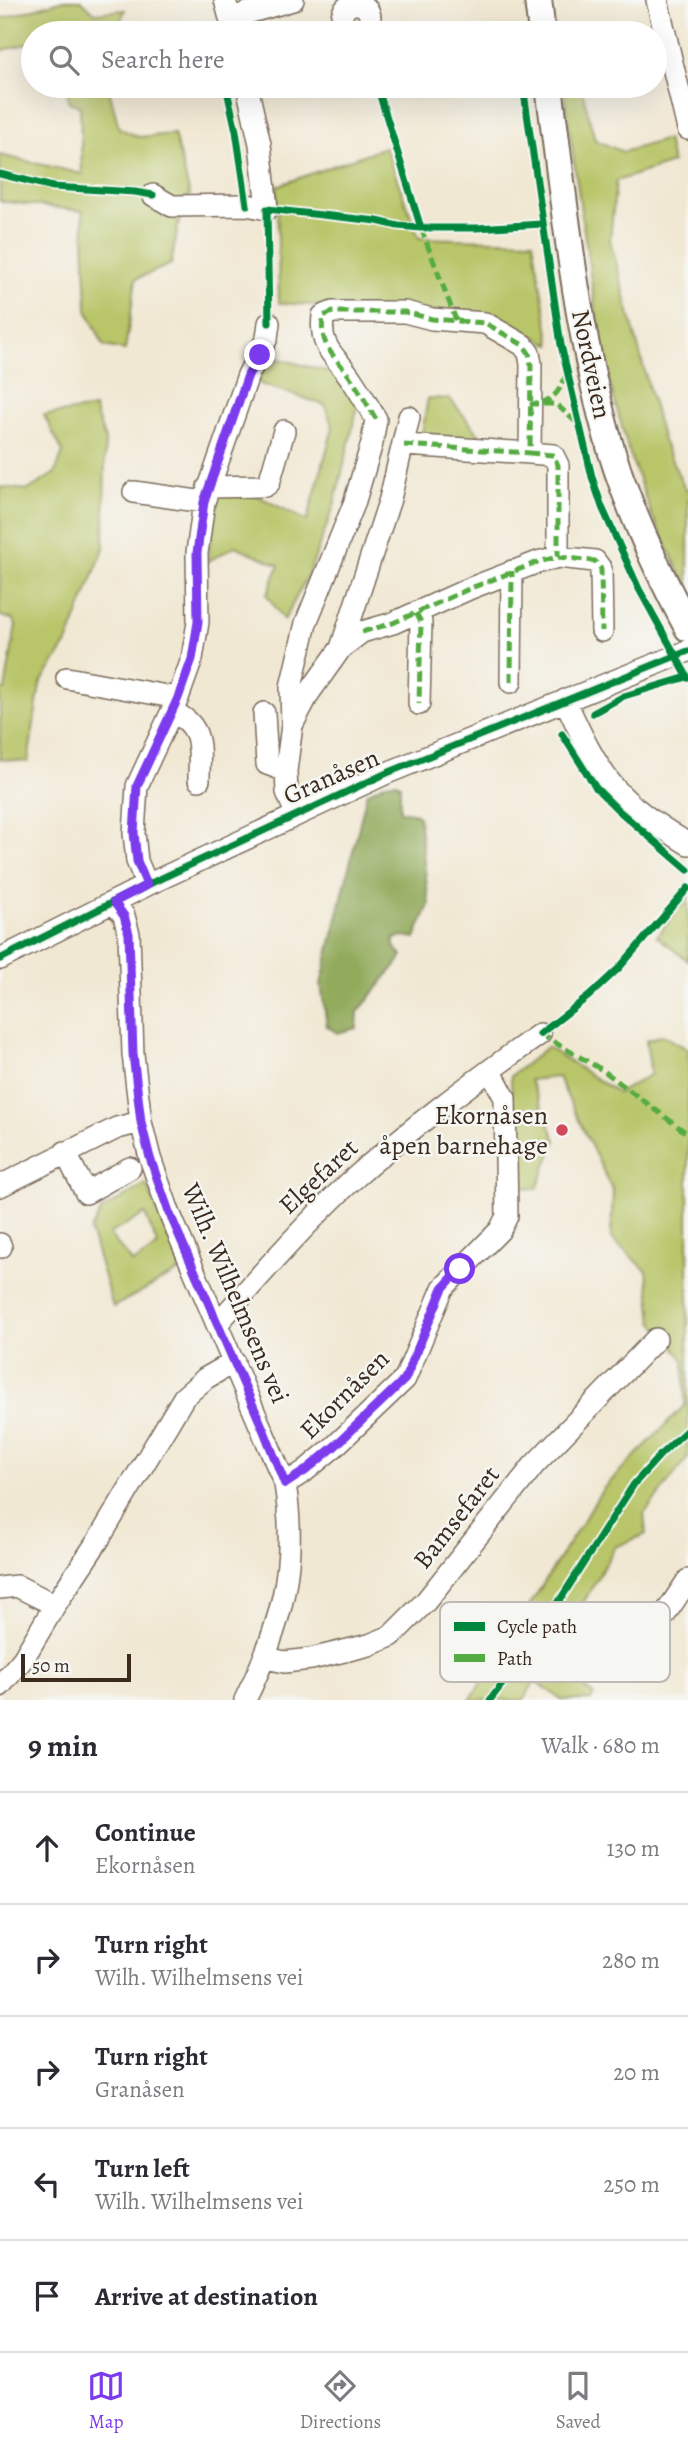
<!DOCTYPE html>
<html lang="en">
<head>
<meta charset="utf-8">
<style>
  :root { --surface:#fff; --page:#f7f7f7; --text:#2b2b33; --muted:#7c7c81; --line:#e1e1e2; --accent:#7c3aed }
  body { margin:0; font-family:Alegreya,serif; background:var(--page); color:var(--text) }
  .scale { position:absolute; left:21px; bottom:18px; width:110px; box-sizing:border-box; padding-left:7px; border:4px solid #3b2a1e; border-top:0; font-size:19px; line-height:24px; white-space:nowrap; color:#3b2a1e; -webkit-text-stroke:5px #f6f6f2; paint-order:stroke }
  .stop { position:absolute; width:21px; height:21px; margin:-16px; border:5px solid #7c3aed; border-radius:50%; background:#fff }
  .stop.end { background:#7c3aed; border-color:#fff; box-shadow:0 2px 7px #0008 }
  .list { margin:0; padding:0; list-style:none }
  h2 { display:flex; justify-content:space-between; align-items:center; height:91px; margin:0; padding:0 28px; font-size:30px }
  h2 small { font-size:23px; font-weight:400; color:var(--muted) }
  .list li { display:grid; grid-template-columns:46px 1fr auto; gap:21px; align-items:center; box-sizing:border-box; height:112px; padding:0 28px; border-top:2px solid var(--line) }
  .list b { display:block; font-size:26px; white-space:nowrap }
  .list p { margin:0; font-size:23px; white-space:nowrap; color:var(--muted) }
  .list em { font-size:23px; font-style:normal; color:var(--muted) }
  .icon { flex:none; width:38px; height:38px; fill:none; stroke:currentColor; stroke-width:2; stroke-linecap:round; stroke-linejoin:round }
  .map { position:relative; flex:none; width:688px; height:1700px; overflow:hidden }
  .search { position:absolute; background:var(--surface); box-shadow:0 7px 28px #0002; left:21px; right:21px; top:21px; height:77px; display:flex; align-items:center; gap:18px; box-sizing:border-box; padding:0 24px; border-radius:38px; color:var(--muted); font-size:26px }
  .sheet { height:651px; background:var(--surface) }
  nav { display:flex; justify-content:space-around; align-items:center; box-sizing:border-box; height:98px; border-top:2px solid var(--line); background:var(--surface); font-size:19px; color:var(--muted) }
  nav a { display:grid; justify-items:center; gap:4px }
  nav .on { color:var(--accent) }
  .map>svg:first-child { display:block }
  .green { fill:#b8c567; stroke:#7a7842; stroke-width:2; fill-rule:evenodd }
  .forest { fill:#92aa5c; stroke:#666a3d; stroke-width:2 }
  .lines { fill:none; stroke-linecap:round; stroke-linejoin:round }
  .minor-casing { stroke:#7b6c5d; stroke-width:24 }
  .major-casing { stroke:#7b6c5d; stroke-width:30 }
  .minor { stroke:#fff; stroke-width:21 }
  .major { stroke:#fff; stroke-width:26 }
  .quiet { stroke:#55ab43; stroke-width:5; stroke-dasharray:10 5; stroke-linecap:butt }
  .cycleway-casing { stroke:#f6f6f2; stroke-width:11 }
  .cycleway { stroke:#00873e; stroke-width:7 }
  .route { stroke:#7c3aed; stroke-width:9 }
  .poi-dot { fill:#d1495b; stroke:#f6f6f2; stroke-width:2.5 }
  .labels { text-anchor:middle; stroke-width:5; stroke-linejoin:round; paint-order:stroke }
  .street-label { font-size:26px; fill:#3b2a1e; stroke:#f6f6f2 }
  .poi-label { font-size:26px; fill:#3b2a1e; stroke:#f6f6f2; text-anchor:end }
  .key { fill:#f6f6f2; stroke:#beb9b2; stroke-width:2 }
  .key-label { font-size:19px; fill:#3b2a1e }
</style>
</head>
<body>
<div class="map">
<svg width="688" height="1700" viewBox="0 0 688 1700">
  <rect width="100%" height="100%" fill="#f6f6f2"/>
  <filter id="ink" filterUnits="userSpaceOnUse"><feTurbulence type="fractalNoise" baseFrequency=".0143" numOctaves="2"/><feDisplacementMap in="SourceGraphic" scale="14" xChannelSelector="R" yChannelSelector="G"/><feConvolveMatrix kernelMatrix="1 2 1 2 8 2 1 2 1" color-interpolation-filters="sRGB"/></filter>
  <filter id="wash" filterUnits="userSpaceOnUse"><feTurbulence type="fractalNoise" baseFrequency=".00686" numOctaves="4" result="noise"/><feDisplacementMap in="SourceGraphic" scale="28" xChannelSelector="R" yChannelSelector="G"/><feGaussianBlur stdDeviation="1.57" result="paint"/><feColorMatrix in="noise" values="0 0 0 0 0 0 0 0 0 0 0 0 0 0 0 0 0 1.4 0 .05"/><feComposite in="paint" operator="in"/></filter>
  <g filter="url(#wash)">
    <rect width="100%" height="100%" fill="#f1e8d3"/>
    <path class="green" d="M 64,0 L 81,0 L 95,13 L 125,10 L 116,33 L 33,33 L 33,42 L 0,51 L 0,19 Z
      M 66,86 L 108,86 L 119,128 L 138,137 L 174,134 L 190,195 L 172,208 L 180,216 L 171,264 L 136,279 L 125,350 L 104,346 L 87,310 L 83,211 L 0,201 L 0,155 L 82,174 L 80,106 L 69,102 Z
      M 563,86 L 581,86 L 595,140 L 623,152 L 667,139 L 672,163 L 616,181 L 610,240 L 663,441 L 685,489 L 688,489 L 688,589 L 652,516 L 628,449 L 602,355 Z
      M 385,147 L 419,238 L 533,241 L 551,345 L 494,317 L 279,303 L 277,186 Z
      M 267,356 L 338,374 L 359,401 L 334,506 L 309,573 L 284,620 L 267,595 L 279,565 L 235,546 L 207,562 L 219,491 L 256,495 L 307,521 L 333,428 L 325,405 L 258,383 Z
      M 428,398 L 450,399 L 479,434 L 480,444 L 422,434 Z
      M 94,408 L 105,440 L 104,548 L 67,643 L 40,684 L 28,762 L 0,759 L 0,690 L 5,690 L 16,625 L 12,619 L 0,616 L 0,487 L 28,490 L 55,473 L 63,452 L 44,415 Z
      M 688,897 L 688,961 L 657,936 Z
      M 662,1035 L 688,1049 L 688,1457 L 644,1514 L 646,1534 L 615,1547 L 549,1663 L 594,1695 L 591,1700 L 562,1700 L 535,1681 L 523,1700 L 470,1700 L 603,1489 L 685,1405 L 684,1360 L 653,1321 L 647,1271 L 611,1238 L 613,1191 L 558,1077 L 530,1080 L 556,1140 L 537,1189 L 515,1187 L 511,1076 L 547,1047 L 618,1093 L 651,1074 L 646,1041 Z
      M 146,1184 L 183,1269 L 113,1307 L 90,1231 L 102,1210 ZM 145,1214 L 158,1246 L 133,1263 L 109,1234 Z"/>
    <path class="forest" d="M 397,782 L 400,785 L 400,811 L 416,814 L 419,817 L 429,905 L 415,938 L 403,936 L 394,939 L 394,947 L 402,955 L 400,960 L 358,1012 L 357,1028 L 337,1033 L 327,1026 L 321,984 L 367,793 L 386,783 Z"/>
  </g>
  <g filter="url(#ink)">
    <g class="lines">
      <defs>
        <path id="minor" d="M 225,0 L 234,33
          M 657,0 L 688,129
          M342 18a14 14 0 1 1 28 0a14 14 0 1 1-28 0Z
          M 230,18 L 293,0
          M 153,195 L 172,206 L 247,205 L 267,209 L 260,144 L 247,86
          M 404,445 L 530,453
          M 208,487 L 265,486 L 269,483 L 284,431
          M 134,492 L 204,502
          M 416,613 L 421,622 L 419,704
          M 341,648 L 390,499 L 409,417
          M 67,678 L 178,698
          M 511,682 L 512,571
          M 565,700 C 579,730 593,762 614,787 C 633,810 663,828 688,844
          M 172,712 C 205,725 199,750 199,780
          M 264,713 L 267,764 L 286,771
          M 292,725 L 291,687 L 306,623 L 354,504 L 372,443 L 376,419 C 368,406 361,393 352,380 C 336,355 319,350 323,316 L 333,312 L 405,312 L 432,319 L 485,323 L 523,345 L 529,353 L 531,364 L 530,453 L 553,455 L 558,465 L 558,557
          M 296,814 L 287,792 L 286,771 L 292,725 L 309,693 L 341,648 L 362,632 L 393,623 L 471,588 L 538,562 L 558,557 L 595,561 L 601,569 L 602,631
          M 147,885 L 137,861 L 134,833 L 137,786 L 178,698 L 192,659 L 198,622 L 197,553 L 204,502 L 248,375 L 267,338 L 269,323
          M 114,902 L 124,916 L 129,934 L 133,1054 L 141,1122 L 150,1158 L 169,1212 L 285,1484 C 298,1565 281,1627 245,1700
          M 0,959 L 147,885 L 387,773 L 688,651
          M 65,1152 L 86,1193 L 130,1168
          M 0,1186 L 117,1128 L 141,1122
          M 0,1244 L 1,1247
          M 217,1324 C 260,1276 302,1227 349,1183 C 409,1129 474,1081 540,1034
          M 285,1484 L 305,1471 L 335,1446 L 405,1379 L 443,1288 L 500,1230 L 507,1216 L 505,1098 L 490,1070
          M 0,1588 L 17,1586 L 55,1605
          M 639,1653 L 688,1580
          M 266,1658 L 285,1662 L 311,1659 L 369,1645 L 391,1636 L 426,1601 L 534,1465 L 656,1339
          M 0,1686 L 23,1659 L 55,1605 L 99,1539 L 184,1397 L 206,1378 L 234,1362"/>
        <path id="major" d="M 538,0 L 542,33
          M 549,86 C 564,201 575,319 606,432 C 624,500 655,566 688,628"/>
      </defs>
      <use href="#minor" class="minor-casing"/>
      <use href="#major" class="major-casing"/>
      <use href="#minor" class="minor"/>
      <use href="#major" class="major"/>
      <path class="quiet" d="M 421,228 L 456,320
        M 566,374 C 560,393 552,402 532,404 L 556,404 L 578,424
        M 376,419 C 368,406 361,393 352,380 C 336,355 319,350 323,316 L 333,312 L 405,312 L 432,319 L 485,323 L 523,345 L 529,353 L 531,364 L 530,453 L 553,455 L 558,465 L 558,557
        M 404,445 L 530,453
        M 416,613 L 421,622 L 419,704
        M 362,632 L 393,623 L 471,588 L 538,562 L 558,557 L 595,561 L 601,569 L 602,631
        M 511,682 L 512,571
        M 540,1034 L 604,1071 L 688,1134"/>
      <defs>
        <path id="cycleway" d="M 226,86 L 236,131 L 247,205
          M 377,86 L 421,228
          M 523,86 L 561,345 L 592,477 L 602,507 L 639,589 L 688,678
          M 0,174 L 53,187 L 135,192 L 153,195
          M 269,323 L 267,209 L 377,221 L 398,226 L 421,228 L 476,228 L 542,224
          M 593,713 L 624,696 L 687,677
          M 562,734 L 596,788 L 618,810 L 688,870
          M 0,959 L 147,885 L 387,773 L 688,651
          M 540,1034 L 589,996 L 619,968 L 688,888
          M 490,1700 L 528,1650 L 634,1484 L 661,1454 L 688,1429"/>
      </defs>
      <use href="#cycleway" class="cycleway-casing"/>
      <use href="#cycleway" class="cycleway"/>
    </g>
  </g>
  <g class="lines" filter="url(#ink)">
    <path class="route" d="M 260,355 L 248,375 L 204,502 L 197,553 L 198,622 L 192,659 L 178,698 L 137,786 L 134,833 L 137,861 L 147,885 L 114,902 L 124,916 L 129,934 L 133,1054 L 141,1122 L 150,1158 L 169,1212 L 264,1431 L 285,1484 L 305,1471 L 335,1446 L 405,1379 L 443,1288 L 460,1269"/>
  </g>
  <circle class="poi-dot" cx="562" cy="1130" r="7"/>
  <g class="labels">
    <g class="street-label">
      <text transform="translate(592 364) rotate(78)" y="9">Nordveien</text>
      <text transform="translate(331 776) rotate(-24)" y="9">Granåsen</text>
      <text transform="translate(318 1176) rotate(-43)" y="9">Elgefaret</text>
      <text transform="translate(236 1293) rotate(67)" y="9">Wilh. Wilhelmsens vei</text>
      <text transform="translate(344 1394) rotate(-45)" y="9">Ekornåsen</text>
      <text transform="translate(456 1517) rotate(-52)" y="9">Bamsefaret</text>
    </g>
    <g class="poi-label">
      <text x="548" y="1124">Ekornåsen<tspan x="548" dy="30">åpen barnehage</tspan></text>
    </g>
  </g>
  <rect x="440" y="1602" width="230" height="80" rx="10" class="key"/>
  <rect x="454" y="1622" width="31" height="9" fill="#00873e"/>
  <rect x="454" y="1654" width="31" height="8" fill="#55ab43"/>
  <g class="key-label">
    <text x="497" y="1633">Cycle path</text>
    <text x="497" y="1665">Path</text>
  </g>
</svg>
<div class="scale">50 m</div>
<div class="stop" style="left:460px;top:1269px"></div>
<div class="stop end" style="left:260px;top:355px"></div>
<div class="search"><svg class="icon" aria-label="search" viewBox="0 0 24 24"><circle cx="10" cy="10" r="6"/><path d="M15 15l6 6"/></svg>Search here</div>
</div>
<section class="sheet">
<h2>9 min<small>Walk · 680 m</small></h2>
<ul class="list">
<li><svg class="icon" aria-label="ahead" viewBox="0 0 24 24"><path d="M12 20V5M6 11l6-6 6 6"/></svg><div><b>Continue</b><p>Ekornåsen</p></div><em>130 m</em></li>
<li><svg class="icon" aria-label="right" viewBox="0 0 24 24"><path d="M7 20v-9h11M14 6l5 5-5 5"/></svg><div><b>Turn right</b><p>Wilh. Wilhelmsens vei</p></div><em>280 m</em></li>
<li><svg class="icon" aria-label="right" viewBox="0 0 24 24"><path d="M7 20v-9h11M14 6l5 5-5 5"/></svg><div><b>Turn right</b><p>Granåsen</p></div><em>20 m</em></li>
<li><svg class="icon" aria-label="left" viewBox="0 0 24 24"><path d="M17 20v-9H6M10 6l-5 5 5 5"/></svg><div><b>Turn left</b><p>Wilh. Wilhelmsens vei</p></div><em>250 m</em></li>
<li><svg class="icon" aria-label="arrive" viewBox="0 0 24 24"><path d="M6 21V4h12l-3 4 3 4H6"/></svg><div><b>Arrive at destination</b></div></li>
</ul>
</section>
<nav>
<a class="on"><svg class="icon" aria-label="map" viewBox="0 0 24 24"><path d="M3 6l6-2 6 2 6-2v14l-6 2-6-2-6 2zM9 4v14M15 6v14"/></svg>Map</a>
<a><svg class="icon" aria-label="directions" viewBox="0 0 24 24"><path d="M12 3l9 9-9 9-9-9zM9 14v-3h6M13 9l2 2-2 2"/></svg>Directions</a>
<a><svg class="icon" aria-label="saved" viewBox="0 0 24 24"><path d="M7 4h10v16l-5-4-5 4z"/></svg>Saved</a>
</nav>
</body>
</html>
